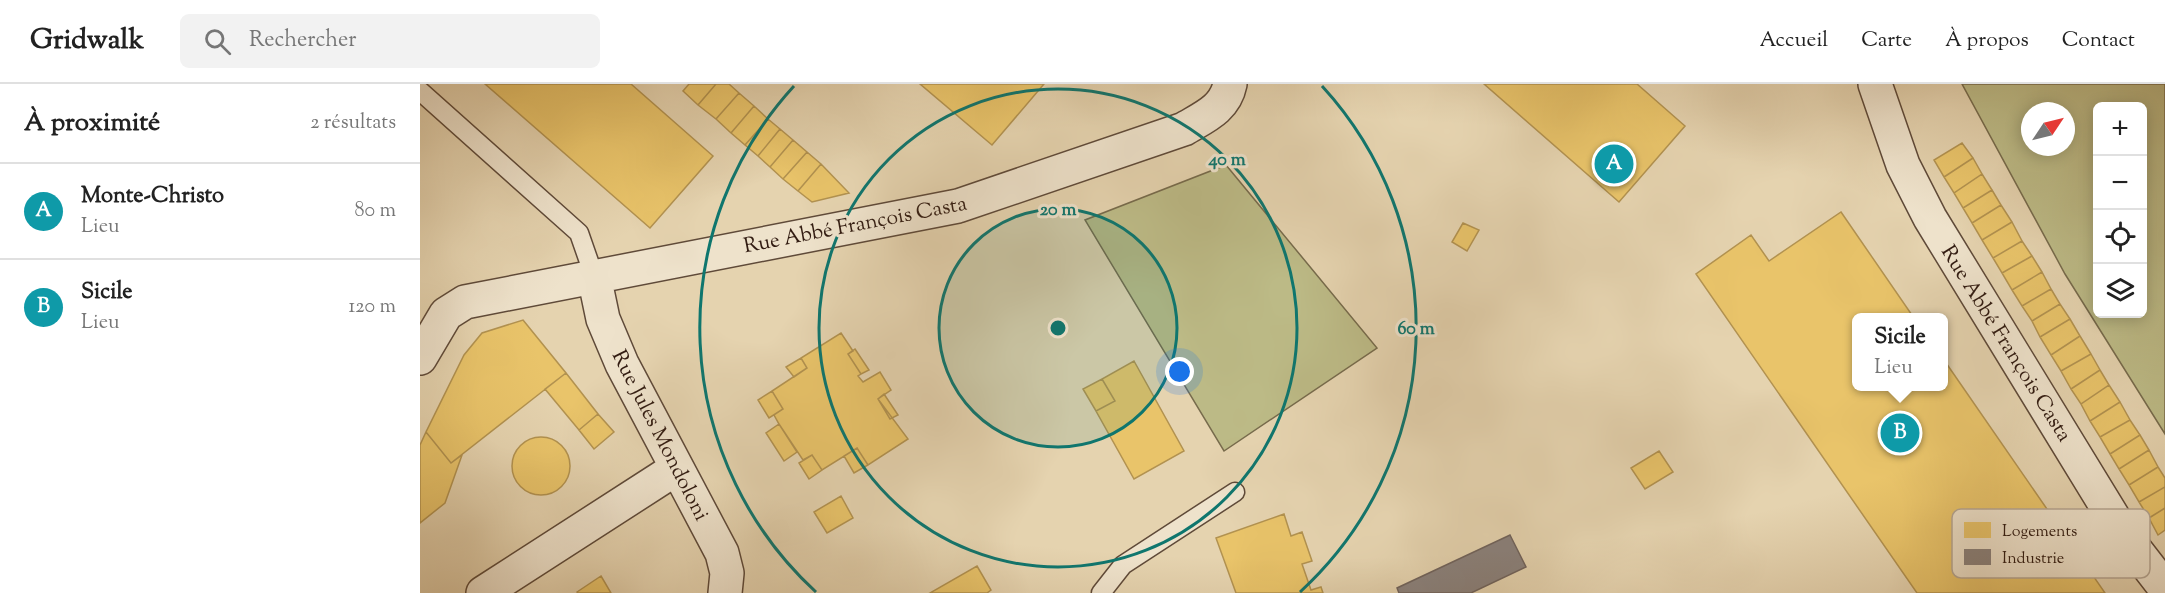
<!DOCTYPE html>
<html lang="fr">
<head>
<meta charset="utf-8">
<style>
  :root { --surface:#fff; --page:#f2f2f2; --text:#222; --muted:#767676; --line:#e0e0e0; --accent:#d93025 }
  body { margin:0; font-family:"Sorts Mill Goudy",serif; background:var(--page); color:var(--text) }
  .controls { position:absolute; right:18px; top:18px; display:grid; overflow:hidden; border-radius:9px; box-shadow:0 3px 15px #0003 }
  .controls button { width:54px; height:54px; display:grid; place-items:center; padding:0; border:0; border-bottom:2px solid var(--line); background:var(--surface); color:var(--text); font:30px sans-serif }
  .compass { position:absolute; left:1601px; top:18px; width:54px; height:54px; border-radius:50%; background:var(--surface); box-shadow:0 3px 15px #0003; rotate:55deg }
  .you { position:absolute; left:760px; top:288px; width:21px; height:21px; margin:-15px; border:4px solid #fff; border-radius:50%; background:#1a73e8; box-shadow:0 0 0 9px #1a73e833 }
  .badge { display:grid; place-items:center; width:39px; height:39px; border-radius:50%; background:var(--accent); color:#fff; font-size:20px; font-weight:700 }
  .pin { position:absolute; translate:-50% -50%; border:3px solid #fff; box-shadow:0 2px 6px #0006 }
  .popup { position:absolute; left:1432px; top:229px; width:96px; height:78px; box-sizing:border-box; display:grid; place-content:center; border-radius:9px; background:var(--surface); filter:drop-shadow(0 2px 4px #0005); font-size:20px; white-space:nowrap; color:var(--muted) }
  .popup b { font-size:22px; color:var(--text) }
  .popup::after { content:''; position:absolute; left:50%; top:100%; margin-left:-12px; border:12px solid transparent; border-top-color:var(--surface) }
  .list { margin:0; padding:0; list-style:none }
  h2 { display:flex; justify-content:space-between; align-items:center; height:78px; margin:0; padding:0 24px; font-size:26px }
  h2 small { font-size:20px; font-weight:400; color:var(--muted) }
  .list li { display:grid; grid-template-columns:39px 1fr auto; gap:18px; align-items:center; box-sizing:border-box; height:96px; padding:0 24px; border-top:2px solid var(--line) }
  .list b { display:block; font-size:22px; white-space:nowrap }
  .list p { margin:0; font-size:20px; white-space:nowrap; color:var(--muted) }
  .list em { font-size:20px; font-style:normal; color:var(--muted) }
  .icon { flex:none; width:33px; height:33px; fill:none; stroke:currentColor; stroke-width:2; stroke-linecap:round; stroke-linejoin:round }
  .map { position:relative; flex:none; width:1745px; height:509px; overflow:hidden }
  header { display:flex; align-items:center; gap:36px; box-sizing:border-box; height:84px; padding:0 30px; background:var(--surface); border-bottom:2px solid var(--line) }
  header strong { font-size:28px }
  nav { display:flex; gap:33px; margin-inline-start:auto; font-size:21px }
  .search { width:420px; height:54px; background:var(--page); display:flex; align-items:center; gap:15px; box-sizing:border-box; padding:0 21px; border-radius:9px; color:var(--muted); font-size:22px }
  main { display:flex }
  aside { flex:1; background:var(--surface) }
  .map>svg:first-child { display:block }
  .green { fill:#bcba86; stroke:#776b4c; stroke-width:1.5; fill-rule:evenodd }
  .homes { fill:#e9c46a; stroke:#b29250; stroke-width:1.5 }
  .industry { fill:#8a817c; stroke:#70635c; stroke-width:1.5 }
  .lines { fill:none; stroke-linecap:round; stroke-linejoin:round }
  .lane-casing { stroke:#5f4a39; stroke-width:21 }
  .street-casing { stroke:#5f4a39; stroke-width:36 }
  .lane { stroke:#eee2cb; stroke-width:18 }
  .street { stroke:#eee2cb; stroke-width:33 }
  .ring { fill:none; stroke:#0f766e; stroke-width:3 }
  .labels { text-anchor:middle; stroke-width:6; stroke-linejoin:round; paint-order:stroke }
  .street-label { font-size:21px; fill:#321c12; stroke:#eee2cb }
  .key { fill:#eee2cb; stroke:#b6a794; stroke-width:1.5 }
  .key-label { font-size:16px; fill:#321c12 }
  .centre { fill:#0f766e; stroke:#eee2cb; stroke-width:3 }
  .ring-label { font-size:18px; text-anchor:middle; font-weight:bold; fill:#0f766e; stroke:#eee2cb; stroke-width:6; stroke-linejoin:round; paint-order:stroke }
</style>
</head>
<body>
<header>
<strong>Gridwalk</strong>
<div class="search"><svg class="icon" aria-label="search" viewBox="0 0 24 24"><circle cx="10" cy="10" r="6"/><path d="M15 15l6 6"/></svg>Rechercher</div>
<nav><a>Accueil</a><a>Carte</a><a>À propos</a><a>Contact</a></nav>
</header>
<main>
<aside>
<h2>À proximité<small>2 résultats</small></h2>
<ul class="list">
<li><span class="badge" style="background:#0f9aa8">A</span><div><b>Monte-Christo</b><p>Lieu</p></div><em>80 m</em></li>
<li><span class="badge" style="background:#0f9aa8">B</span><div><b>Sicile</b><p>Lieu</p></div><em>120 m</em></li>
</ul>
</aside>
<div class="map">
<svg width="1745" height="509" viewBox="0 0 1745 509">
  <rect width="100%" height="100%" fill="#e5d3af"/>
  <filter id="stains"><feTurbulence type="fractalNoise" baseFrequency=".00333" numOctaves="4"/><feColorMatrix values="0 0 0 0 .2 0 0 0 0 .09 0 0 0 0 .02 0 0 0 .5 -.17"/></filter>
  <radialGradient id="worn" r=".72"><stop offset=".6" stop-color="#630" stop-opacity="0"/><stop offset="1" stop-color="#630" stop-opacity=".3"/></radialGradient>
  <path class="green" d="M 1542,0 L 1745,0 L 1745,350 L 1645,190 ZM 1678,22 L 1722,22 L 1722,230 L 1678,230 ZM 1610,27 L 1646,27 L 1646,63 L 1610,63 Z
    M 806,81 L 957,264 L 804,367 L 665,136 Z"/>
  <path class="homes" d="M 65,0 L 211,0 L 293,72 L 230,144 Z
    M 269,0 L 296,0 L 278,21 L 263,7 Z
    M 296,0 L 309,0 L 319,9 L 296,35 L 278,21 Z
    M 500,0 L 624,0 L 572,61 Z
    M 1064,0 L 1217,0 L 1265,42 L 1199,118 Z
    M 319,9 L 334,22 L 311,49 L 296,35 Z
    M 334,22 L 348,35 L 325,61 L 311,49 Z
    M 348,35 L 360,45 L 338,72 L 325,61 Z
    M 360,45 L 373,56 L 350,83 L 338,72 Z
    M 373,56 L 387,68 L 363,95 L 350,83 Z
    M 1542,59 L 1553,74 L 1524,93 L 1514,76 Z
    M 387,68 L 401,80 L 378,107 L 363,95 Z
    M 1553,74 L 1562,90 L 1534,109 L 1524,93 Z
    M 401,80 L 429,109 L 392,118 L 378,107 Z
    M 1562,90 L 1572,106 L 1543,124 L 1534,109 Z
    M 1572,106 L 1581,121 L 1552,139 L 1543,124 Z
    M 1581,121 L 1592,138 L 1562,156 L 1552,139 Z
    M 1421,128 L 1494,234 L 1436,234 L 1436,302 L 1524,302 L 1524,276 L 1685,509 L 1497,509 L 1276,190 L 1331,151 L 1349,177 Z
    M 1592,138 L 1602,157 L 1573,174 L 1562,156 Z
    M 1043,139 L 1059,146 L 1047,167 L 1032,158 Z
    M 1602,157 L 1612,172 L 1582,189 L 1573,174 Z
    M 1612,172 L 1622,188 L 1592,206 L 1582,189 Z
    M 1622,188 L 1631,205 L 1602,222 L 1592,206 Z
    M 1631,205 L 1640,220 L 1612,237 L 1602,222 Z
    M 1640,220 L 1650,235 L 1620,253 L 1612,237 Z
    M 1650,235 L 1660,252 L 1631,271 L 1620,253 Z
    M 103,236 L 146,289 L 31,379 L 6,348 L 44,271 L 62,249 Z
    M 421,249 L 433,267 L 428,270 L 441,290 L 438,292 L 443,298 L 460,288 L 471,306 L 458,315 L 488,355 L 448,381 L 437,364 L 402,386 L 392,371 L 383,376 L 359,340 L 354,331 L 363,325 L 352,307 L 387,284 L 381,274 Z
    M 1660,252 L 1671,270 L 1641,287 L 1631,271 Z
    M 435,265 L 449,286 L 441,290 L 428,270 Z
    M 1671,270 L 1680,286 L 1651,305 L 1641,287 Z
    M 381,274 L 387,284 L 374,293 L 366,283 Z
    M 714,277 L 764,367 L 714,395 L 676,327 L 695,317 L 682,295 Z
    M 1680,286 L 1689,301 L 1661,320 L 1651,305 Z
    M 146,289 L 178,330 L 159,346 L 125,305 Z
    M 682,295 L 695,317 L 676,327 L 663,305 Z
    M 1689,301 L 1700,318 L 1670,337 L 1661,320 Z
    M 352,307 L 363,325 L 349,334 L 338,316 Z
    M 464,310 L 478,331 L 470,335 L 458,315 Z
    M 1700,318 L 1710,336 L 1680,353 L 1670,337 Z
    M 178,330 L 194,348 L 174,365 L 159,346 Z
    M 1710,336 L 1720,351 L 1690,370 L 1680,353 Z
    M 359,340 L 377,368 L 364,377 L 346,349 Z
    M 6,348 L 31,379 L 42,371 L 25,419 L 0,439 L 0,361 Z
    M 1720,351 L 1729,366 L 1699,385 L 1690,370 Z
    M92 382a29 29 0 1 1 58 0a29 29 0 1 1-58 0Z
    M 437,364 L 448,381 L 434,389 L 424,372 Z
    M 1729,366 L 1738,383 L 1709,401 L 1699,385 Z
    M 1239,367 L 1253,388 L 1225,405 L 1211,384 Z
    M 392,371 L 402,386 L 389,395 L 379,379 Z
    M 1738,383 L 1745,394 L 1745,403 L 1719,418 L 1709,401 Z
    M 1745,403 L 1745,424 L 1729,434 L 1719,418 Z
    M 421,412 L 433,434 L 407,449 L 394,428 Z
    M 1745,424 L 1745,446 L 1738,451 L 1729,434 Z
    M 864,430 L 871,452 L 882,448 L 892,477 L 882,480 L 891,506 L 901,503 L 903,509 L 816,509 L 796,454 Z
    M 557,482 L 571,506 L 567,509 L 510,509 Z
    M 181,492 L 191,509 L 158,509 L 157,508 Z"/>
  <path class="industry" d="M 1090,451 L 1106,483 L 1051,509 L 979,509 L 977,504 Z"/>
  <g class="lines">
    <defs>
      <path id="lane" d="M 0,7 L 159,149 L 174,192
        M 681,509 L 703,481 L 815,408"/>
      <path id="street" d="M 1455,0 L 1483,81 L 1510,134 L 1704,451 L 1745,504
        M 174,192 L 183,235 L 202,280 L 302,469 L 307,489 L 305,509
        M 0,274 L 26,230 L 45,218 L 538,122 L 764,45 C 784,33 805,25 810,0
        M 63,509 L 257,384"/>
    </defs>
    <use href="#lane" class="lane-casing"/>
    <use href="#street" class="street-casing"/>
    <use href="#lane" class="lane"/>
    <use href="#street" class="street"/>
  </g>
  <circle cx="638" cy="244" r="119" fill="#0f766e" fill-opacity=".12"/>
  <g class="ring">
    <circle cx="638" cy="244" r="119"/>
    <circle cx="638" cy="244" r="239"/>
    <path d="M396 508A358 358 0 0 1 374 2M902 2A358 358 0 0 1 880 508"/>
  </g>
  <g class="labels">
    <g class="street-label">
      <text transform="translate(435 140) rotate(-11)" y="7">Rue Abbé François Casta</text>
      <text transform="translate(1587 259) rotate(58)" y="7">Rue Abbé François Casta</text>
      <text transform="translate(241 351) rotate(63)" y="7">Rue Jules Mondoloni</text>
    </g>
  </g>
  <rect x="1532" y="425" width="198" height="69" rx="9" class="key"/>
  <rect x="1544" y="438" width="27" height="16" fill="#e9c46a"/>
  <rect x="1544" y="465" width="27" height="16" fill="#8a817c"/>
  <g class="key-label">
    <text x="1582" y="452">Logements</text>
    <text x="1582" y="479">Industrie</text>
  </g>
  <circle cx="638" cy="244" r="9" class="centre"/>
  <g class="ring-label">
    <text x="807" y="81">40 m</text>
    <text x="638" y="131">20 m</text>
    <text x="996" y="250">60 m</text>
  </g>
  <rect width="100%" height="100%" filter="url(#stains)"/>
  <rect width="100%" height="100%" fill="url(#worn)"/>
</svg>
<div class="controls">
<button>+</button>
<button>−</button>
<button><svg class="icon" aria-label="locate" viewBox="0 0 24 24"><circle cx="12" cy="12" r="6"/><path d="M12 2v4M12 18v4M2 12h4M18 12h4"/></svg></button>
<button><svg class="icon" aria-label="layers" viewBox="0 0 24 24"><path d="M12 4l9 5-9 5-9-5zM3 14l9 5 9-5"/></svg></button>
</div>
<svg class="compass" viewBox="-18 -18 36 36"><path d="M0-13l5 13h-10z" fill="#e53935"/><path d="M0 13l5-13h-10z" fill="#767676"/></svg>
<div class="you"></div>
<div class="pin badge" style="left:1194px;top:80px;background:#0f9aa8">A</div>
<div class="pin badge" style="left:1480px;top:349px;background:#0f9aa8">B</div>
<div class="popup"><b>Sicile</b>Lieu</div>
</div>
</main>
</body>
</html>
